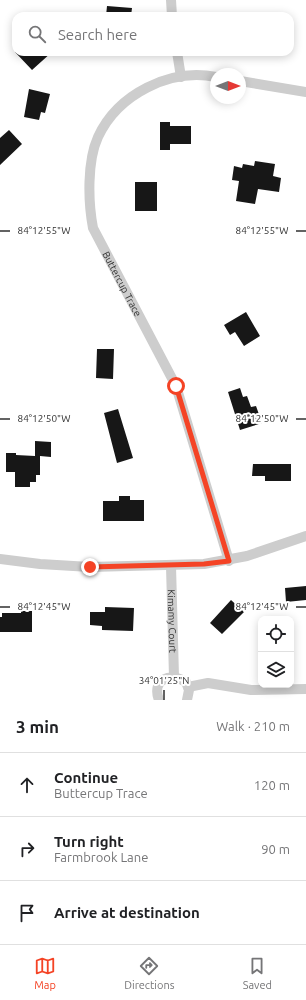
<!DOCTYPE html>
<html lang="en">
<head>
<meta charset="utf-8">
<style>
  :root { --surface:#fff; --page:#f2f2f2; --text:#202124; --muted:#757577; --line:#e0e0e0; --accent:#f44325 }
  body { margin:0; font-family:Ubuntu,sans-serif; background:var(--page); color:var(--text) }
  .controls { position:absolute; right:12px; bottom:12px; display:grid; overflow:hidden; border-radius:8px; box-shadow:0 2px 10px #0003 }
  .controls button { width:36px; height:36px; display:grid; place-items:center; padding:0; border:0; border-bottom:1px solid var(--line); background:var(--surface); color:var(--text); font:20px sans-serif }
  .compass { position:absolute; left:210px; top:68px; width:36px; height:36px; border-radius:50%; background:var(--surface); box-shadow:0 2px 10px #0003; rotate:90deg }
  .stop { position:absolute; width:12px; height:12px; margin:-9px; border:3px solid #f44325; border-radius:50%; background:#fff }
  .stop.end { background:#f44325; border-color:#fff; box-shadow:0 1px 4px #0008 }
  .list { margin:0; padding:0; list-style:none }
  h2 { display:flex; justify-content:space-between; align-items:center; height:52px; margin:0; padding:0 16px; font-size:17px }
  h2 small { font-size:13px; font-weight:400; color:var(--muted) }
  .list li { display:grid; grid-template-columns:26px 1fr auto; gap:12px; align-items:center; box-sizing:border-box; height:64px; padding:0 16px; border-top:1px solid var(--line) }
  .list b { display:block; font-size:15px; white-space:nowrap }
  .list p { margin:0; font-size:13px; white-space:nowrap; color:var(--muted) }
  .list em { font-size:13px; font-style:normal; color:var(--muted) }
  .icon { flex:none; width:22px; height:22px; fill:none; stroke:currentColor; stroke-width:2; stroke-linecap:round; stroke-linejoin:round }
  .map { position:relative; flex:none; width:306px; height:700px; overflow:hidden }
  .search { position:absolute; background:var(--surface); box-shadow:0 2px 10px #0003; left:12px; right:12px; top:12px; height:44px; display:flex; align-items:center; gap:10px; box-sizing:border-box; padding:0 14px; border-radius:12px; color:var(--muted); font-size:15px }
  .sheet { height:244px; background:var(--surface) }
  nav { display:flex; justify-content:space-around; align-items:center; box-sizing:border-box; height:56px; border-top:1px solid var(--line); background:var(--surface); font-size:11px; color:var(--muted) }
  nav a { display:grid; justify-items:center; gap:2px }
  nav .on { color:var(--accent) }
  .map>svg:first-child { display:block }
  .building { fill:#171717 }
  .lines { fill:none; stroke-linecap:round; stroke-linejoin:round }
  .minor { stroke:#cdcdcd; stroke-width:10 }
  .route { stroke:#f44325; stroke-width:5 }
  .ticks { fill:none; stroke:#303030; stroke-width:1.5 }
  .labels { text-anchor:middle; stroke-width:4; stroke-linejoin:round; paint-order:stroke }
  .street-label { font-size:10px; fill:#303030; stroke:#fff }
  .ticks-label { font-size:10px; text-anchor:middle; fill:#303030; stroke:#fff; stroke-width:4; stroke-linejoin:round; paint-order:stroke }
</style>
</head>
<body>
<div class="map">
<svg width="306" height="700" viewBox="0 0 306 700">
  <rect width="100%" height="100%" fill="#fff"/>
  <path class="building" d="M 107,6 L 132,8 L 131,16 L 106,16 Z
    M 15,52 L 52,52 L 32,70 Z
    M 29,89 L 50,94 L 45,113 L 41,112 L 39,120 L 24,117 Z
    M 160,122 L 170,122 L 170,126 L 191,126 L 191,144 L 170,144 L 170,150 L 160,150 Z
    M 9,130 L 22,144 L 0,165 L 0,138 Z
    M 255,161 L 275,164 L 273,176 L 281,178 L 279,192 L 258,189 L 255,204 L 236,201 L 239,181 L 232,180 L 234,166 L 242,168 L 243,164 L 254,166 Z
    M 135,182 L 157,182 L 157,211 L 135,211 Z
    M 246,312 L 260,336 L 244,346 L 235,332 L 230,335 L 224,325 Z
    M 97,349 L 114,349 L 113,379 L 96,378 Z
    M 240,388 L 243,397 L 247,396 L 251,407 L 256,406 L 262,423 L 240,430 L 228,392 Z
    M 118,409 L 133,458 L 117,463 L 104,413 Z
    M 35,441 L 51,442 L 51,457 L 40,456 L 40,475 L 36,475 L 36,482 L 30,482 L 30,487 L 15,487 L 15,472 L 6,472 L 6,453 L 16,453 L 16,455 L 35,456 Z
    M 253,464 L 291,464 L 291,481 L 265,481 L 265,476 L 252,476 Z
    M 119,496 L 130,496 L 130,500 L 144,500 L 144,521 L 103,521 L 103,501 L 119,501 Z
    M 306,586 L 306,600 L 286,602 L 285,588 Z
    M 231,600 L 244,612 L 222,634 L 210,623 Z
    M 105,607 L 134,608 L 133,631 L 102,630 L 102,626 L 90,625 L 90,612 L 105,612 Z
    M 21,611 L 32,611 L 32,632 L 0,632 L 0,617 L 2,617 L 2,613 L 21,613 Z"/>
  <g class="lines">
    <g class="minor">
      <path d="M 171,0 L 172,16"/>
      <path d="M 177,52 L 181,77"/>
      <path id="s1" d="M 216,77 C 170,68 118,94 98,137 C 87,161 88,202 93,228 L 176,386 L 229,561"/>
      <path d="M 240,81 L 306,92"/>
      <path d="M 0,559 L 40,564 L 90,567 L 204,564 L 247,556 L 306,536"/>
      <path id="s2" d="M 171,566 L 174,677"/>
      <path d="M 188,687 L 208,683 L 251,690 L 306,689"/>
      <path d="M 159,700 C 151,679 171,672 186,682 L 189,690 L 187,700"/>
    </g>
  </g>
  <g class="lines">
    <path class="route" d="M 90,567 L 204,564 L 229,561 L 176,386"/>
  </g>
  <path class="ticks" d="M 0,231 L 10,231M 296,231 L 306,231M 0,419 L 10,419M 296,419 L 306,419M 0,607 L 10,607M 296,607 L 306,607M 164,690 L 164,700"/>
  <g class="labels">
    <g class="street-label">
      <text dy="4" stroke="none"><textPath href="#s1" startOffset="297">Buttercup Trace</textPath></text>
      <text dy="4" stroke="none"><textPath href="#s2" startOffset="55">Kimamy Court</textPath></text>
    </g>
  </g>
  <g class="ticks-label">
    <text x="262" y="234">84°12'55"W</text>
    <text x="44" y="234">84°12'55"W</text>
    <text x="262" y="422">84°12'50"W</text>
    <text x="44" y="422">84°12'50"W</text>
    <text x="262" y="610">84°12'45"W</text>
    <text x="44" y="610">84°12'45"W</text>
    <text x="164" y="684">34°01'25"N</text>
  </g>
</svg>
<div class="controls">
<button><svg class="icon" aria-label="locate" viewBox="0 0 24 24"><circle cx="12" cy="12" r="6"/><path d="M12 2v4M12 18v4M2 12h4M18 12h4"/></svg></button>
<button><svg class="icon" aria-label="layers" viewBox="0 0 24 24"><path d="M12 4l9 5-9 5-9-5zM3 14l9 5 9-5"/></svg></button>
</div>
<svg class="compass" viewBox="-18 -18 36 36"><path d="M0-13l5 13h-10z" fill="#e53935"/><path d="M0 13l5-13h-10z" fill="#757577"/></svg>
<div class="stop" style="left:176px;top:386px"></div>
<div class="stop end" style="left:90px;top:567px"></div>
<div class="search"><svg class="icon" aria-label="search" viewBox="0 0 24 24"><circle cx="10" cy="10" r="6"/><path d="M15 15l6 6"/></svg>Search here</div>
</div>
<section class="sheet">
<h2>3 min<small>Walk · 210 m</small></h2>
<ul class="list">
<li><svg class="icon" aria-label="ahead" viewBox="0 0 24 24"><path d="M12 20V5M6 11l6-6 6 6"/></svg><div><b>Continue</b><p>Buttercup Trace</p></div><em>120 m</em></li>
<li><svg class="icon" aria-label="right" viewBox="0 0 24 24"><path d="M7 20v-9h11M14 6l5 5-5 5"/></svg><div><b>Turn right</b><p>Farmbrook Lane</p></div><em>90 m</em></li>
<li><svg class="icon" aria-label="arrive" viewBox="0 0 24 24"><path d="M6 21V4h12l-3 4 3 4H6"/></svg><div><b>Arrive at destination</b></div></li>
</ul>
</section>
<nav>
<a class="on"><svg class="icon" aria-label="map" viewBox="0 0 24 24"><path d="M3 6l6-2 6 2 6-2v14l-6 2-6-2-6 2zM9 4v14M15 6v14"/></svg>Map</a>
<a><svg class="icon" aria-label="directions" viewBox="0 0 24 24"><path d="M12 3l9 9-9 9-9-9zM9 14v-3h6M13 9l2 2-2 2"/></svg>Directions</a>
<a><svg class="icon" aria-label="saved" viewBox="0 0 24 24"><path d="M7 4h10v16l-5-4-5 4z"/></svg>Saved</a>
</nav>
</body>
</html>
